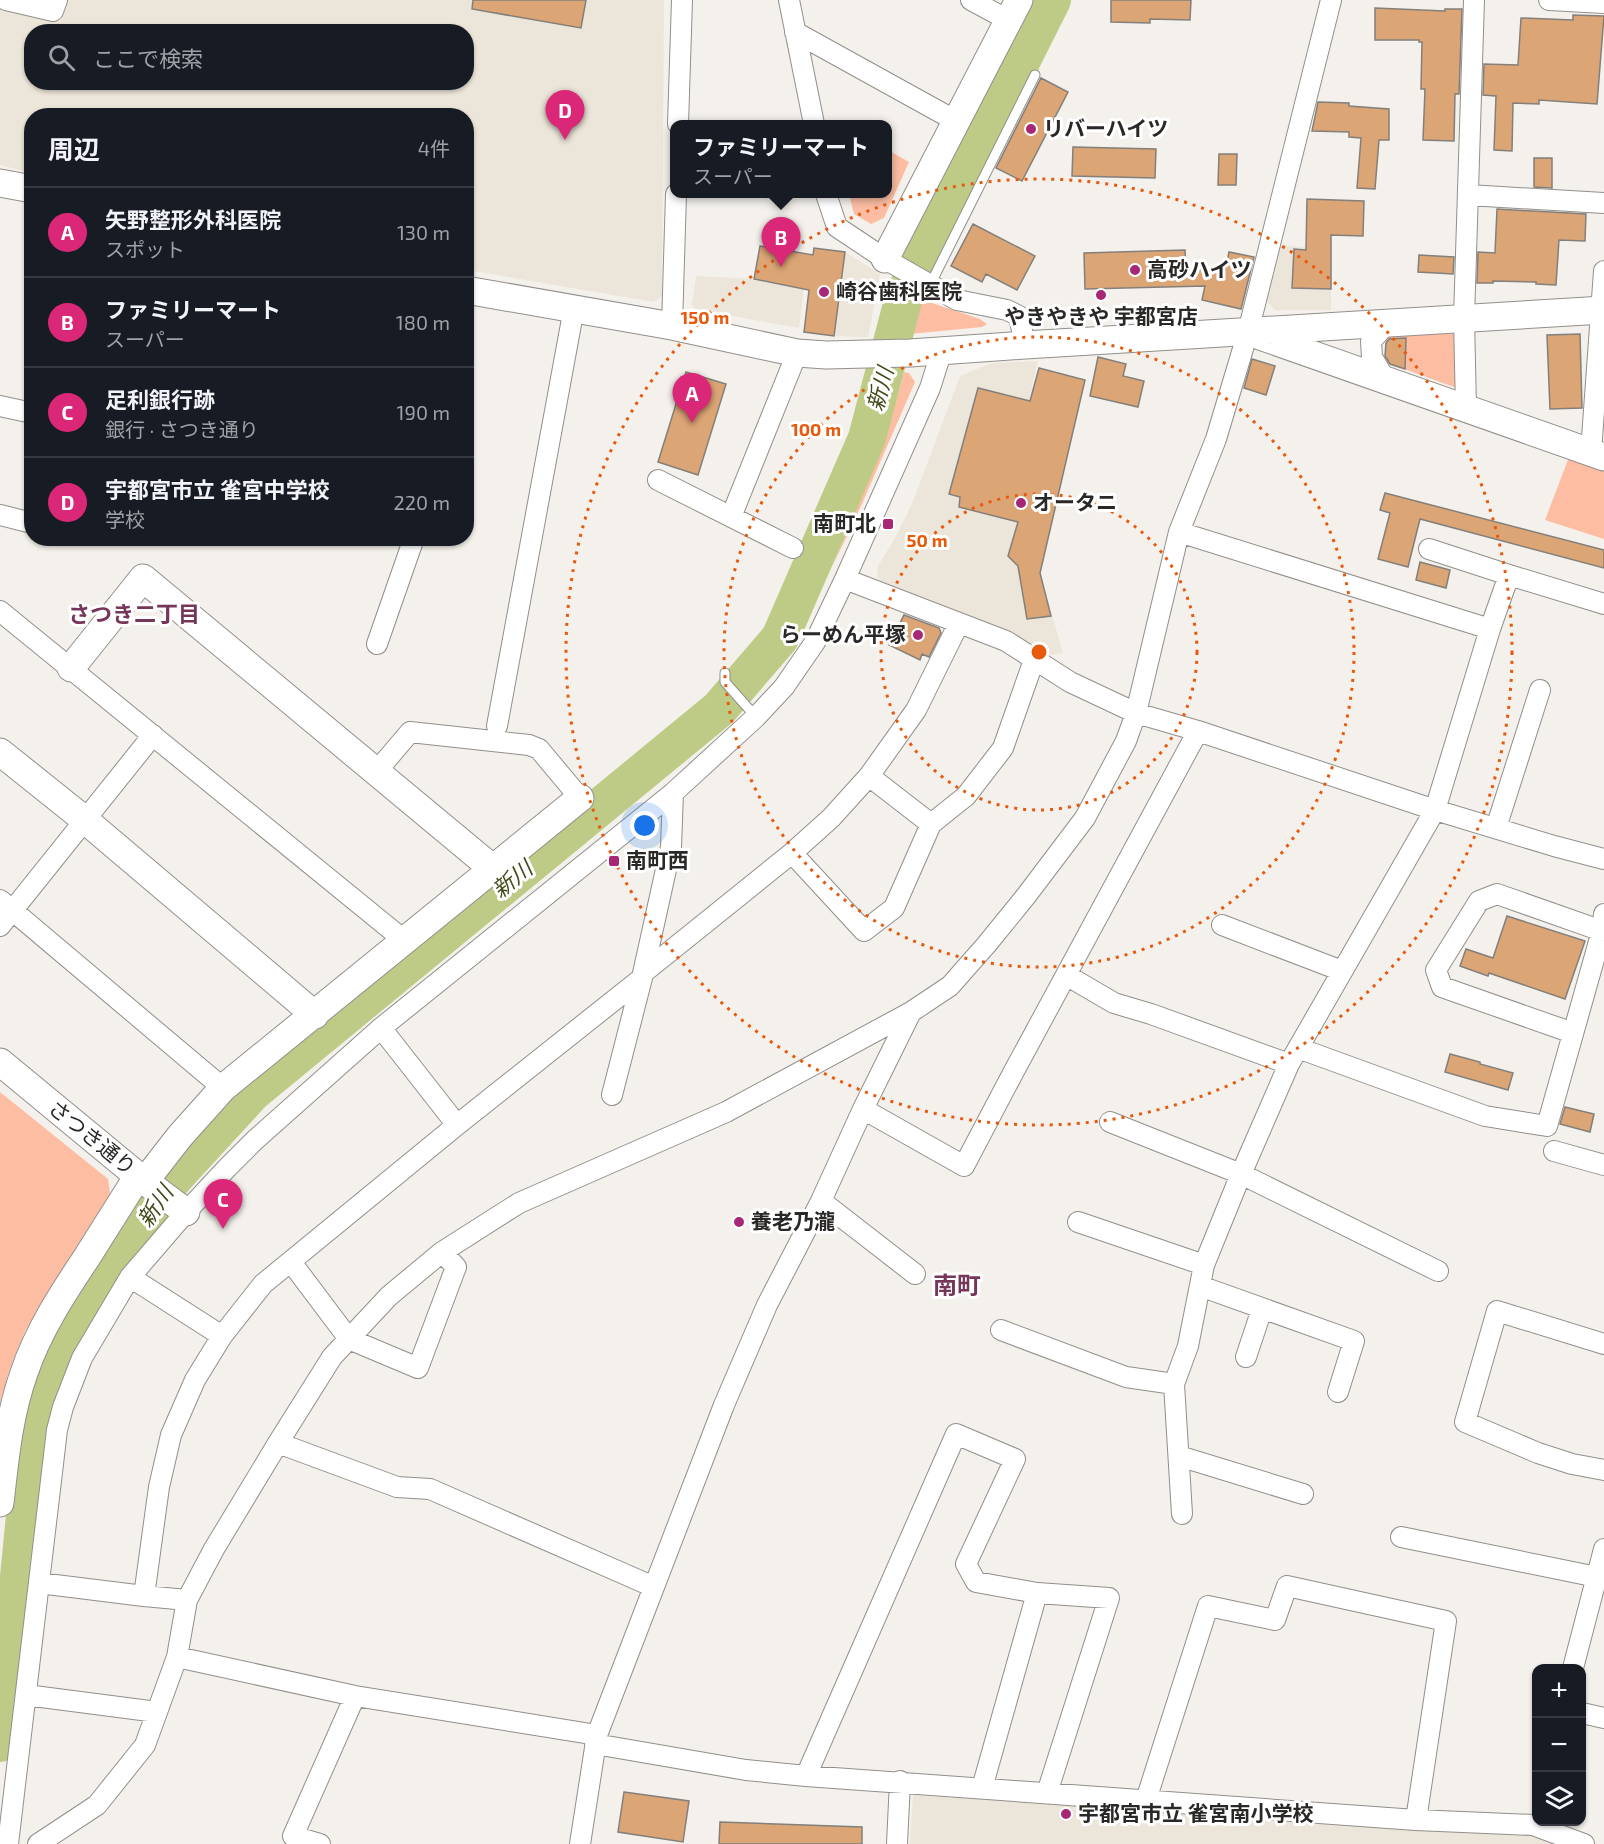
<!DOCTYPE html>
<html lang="ja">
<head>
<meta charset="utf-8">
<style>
  :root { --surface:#171b24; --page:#20242c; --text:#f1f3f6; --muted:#9ea1a6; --line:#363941; --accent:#db2777 }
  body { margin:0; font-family:"Exo 2","Noto Sans JP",sans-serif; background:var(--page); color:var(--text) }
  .controls { position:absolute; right:18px; bottom:18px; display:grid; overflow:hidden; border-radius:12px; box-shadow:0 2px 4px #0004 }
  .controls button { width:54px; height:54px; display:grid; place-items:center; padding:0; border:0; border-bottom:2px solid var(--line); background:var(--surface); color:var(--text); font:30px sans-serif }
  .you { position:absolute; left:645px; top:826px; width:21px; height:21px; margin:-15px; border:4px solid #fff; border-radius:50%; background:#1a73e8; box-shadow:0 0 0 9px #1a73e833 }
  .badge { display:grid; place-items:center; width:39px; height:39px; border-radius:50%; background:var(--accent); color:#fff; font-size:20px; font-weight:700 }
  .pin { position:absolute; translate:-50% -50px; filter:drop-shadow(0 2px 3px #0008) }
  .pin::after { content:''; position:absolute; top:32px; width:21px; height:18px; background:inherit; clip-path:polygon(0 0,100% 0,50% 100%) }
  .popup { position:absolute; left:670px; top:120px; width:222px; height:78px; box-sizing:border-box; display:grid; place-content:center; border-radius:12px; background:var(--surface); filter:drop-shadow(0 2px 4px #0005); font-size:20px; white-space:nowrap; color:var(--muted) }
  .popup b { font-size:22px; color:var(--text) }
  .popup::after { content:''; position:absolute; left:50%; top:100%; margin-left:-12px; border:12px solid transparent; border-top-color:var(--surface) }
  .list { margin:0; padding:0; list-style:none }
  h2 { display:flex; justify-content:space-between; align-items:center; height:78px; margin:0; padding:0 24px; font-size:26px }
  h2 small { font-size:20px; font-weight:400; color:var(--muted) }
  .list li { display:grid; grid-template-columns:39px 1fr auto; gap:18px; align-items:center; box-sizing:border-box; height:90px; padding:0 24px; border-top:2px solid var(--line) }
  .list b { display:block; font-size:22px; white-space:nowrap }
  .list p { margin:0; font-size:20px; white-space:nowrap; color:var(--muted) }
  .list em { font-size:20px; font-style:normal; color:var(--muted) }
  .icon { flex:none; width:33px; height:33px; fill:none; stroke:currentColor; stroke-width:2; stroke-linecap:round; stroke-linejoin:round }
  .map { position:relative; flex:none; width:1604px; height:1844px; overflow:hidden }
  .search { position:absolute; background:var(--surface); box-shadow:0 2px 4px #0004; left:24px; top:24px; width:450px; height:66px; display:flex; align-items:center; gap:15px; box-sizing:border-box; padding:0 21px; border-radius:24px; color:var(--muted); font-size:22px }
  .panel { position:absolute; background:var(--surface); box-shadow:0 2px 4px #0004; left:24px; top:108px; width:450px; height:438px; border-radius:24px }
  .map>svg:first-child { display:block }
  .built { fill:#ece5d9; fill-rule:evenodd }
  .green { fill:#fcbda3 }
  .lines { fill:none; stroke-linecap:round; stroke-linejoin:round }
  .river { stroke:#becb87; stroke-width:38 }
  .building { fill:#dca575; stroke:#837f7b; stroke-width:1.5 }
  .lane-casing { stroke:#928f8a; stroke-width:11 }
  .street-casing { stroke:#928f8a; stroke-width:22 }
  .secondary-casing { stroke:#928f8a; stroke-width:29 }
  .lane { stroke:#fff; stroke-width:9 }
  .street { stroke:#fff; stroke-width:20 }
  .secondary { stroke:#fff; stroke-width:27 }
  .ring { fill:none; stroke:#e8590c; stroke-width:3; stroke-dasharray:3 6 }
  .poi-dot { fill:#a72675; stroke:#fff; stroke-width:2 }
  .labels { text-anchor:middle; stroke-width:6; stroke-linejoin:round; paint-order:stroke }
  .poi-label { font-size:21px; font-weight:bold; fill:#2a2826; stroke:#fff; text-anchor:start }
  .street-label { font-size:21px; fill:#2a2826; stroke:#fff }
  .water-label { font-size:22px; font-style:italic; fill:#424a19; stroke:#fff }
  .neighbourhood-label { font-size:22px; font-weight:bold; fill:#763659; stroke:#fff }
  .quarter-label { font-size:24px; font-weight:bold; fill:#763659; stroke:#fff }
  .centre { fill:#e8590c; stroke:#fff; stroke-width:3 }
  .ring-label { font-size:18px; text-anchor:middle; font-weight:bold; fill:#e8590c; stroke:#fff; stroke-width:6; stroke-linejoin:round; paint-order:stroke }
</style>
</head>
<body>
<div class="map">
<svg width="1604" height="1844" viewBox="0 0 1604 1844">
  <rect width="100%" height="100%" fill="#f4f1ec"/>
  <path class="built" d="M 68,0 L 664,0 L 662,296 L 654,302 L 467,270 L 466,116 L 32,116 L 31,173 L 0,165 L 0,10 L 60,22 ZM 32,32 L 466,32 L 466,82 L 32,82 Z
    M 1280,245 L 1331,250 L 1331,310 L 1275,310 L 1268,303 L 1267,294 Z
    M 760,246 L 808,254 L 799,328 L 694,309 L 692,304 L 696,276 L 754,279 Z
    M 814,248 L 845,252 L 880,274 L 868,337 L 834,336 L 804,332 Z
    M 1038,361 L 1029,399 L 1077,413 L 1040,573 L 1063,653 L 1052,655 L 890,589 L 877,577 L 878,566 L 895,538 L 912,504 L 960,376 L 992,363 Z
    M 913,1795 L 1527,1833 L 1556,1844 L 910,1844 Z"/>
  <path class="green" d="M 888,150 L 909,162 L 884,218 L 871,224 L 854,214 L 849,194 L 888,194 Z
    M 920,299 L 980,319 L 987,324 L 982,327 L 910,334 Z
    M 1460,333 L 1462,390 L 1385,362 L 1386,336 Z
    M 904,372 L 909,373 L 915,382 L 858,513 L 832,567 C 859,502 887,439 904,372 Z
    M 1569,457 L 1604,469 L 1604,539 L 1545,520 Z
    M 0,1092 L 108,1179 L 110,1194 L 57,1278 L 25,1331 L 10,1368 L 0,1403 Z"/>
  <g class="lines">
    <path class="river" d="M 0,1743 L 19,1577 L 31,1454 L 38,1417 L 80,1317 L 148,1212 L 175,1177 L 253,1092 L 719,709 L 780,638 L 867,438 L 905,293 L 1052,0"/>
  </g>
  <path class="building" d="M 473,0 L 586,0 L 581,28 L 472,9 Z
    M 1111,0 L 1191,0 L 1190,20 L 1150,19 L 1150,23 L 1111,22 Z
    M 1375,8 L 1445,11 L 1445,9 L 1462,9 L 1459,94 L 1455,94 L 1454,141 L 1423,140 L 1425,89 L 1421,89 L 1422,42 L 1419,42 L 1419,40 L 1375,40 Z
    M 1573,15 L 1604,16 L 1597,104 L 1539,100 L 1539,104 L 1513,103 L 1512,151 L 1494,150 L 1496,96 L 1483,95 L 1484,64 L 1518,65 L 1521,18 L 1573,20 Z
    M 1041,78 L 1068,92 L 1022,181 L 996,168 Z
    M 1318,102 L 1349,103 L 1349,106 L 1389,109 L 1389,140 L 1379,140 L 1375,189 L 1357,188 L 1361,138 L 1349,137 L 1349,132 L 1312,131 Z
    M 1073,147 L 1156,149 L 1155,178 L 1072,176 Z
    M 1219,154 L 1237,154 L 1236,185 L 1218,185 Z
    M 1534,158 L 1552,158 L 1552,188 L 1534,187 Z
    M 1307,199 L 1364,201 L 1363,236 L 1331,235 L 1331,289 L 1292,288 L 1294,249 L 1306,250 Z
    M 1497,209 L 1586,214 L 1585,241 L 1559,240 L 1556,285 L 1536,284 L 1536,282 L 1493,281 L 1493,283 L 1477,283 L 1478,252 L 1495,253 Z
    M 973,224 L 1035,256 L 1017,290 L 986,274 L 982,282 L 951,266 Z
    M 760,246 L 813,255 L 814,248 L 845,252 L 834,336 L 804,332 L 809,290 L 754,279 Z
    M 1185,250 L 1186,266 L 1224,275 L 1229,252 L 1254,257 L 1241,309 L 1202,300 L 1205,286 L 1085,289 L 1084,253 Z
    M 1419,255 L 1454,257 L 1453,274 L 1418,272 Z
    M 1580,334 L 1582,408 L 1550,409 L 1547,335 Z
    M 1406,338 L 1405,369 L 1390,364 L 1385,356 L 1386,343 L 1389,339 Z
    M 1098,357 L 1126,364 L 1123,376 L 1144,381 L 1138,407 L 1090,396 Z
    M 1252,359 L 1275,366 L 1266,395 L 1244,388 Z
    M 1039,368 L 1085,380 L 1040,573 L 1051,616 L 1027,619 L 1018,566 L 1008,556 L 1018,522 L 959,507 L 960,497 L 949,494 L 978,388 L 1030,401 Z
    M 686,372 L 726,384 L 698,475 L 658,462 Z
    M 1385,493 L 1604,550 L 1604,568 L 1420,519 L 1408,567 L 1378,559 L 1390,513 L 1380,510 Z
    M 1420,562 L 1450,570 L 1446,588 L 1416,580 Z
    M 904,615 L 939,628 L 941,633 L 929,657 L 922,654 L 920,660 L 889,645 Z
    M 1507,916 L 1585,941 L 1565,999 L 1489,973 L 1488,976 L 1460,966 L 1466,949 L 1493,958 Z
    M 1450,1054 L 1480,1062 L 1480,1064 L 1513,1073 L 1508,1090 L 1445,1072 Z
    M 1565,1107 L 1594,1114 L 1590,1132 L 1560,1124 Z
    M 624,1792 L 689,1801 L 683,1842 L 618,1832 Z
    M 720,1822 L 862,1827 L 862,1844 L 719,1844 Z"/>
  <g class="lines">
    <defs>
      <path id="lane" d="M 930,285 L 1035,75
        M 725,673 L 725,682 L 756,717"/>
      <path id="street" d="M 6,0 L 53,11 L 57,0
        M 789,0 L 814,124
        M 971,0 L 1008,20
        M 1549,0 L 1604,3
        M 795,32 L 956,121
        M 678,124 L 682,0
        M 826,194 L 837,227 L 885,259 L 957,300 L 1007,310 L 1019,316 L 1025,345
        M 1468,195 L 1604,203
        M 672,326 L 676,194
        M 1386,381 L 1372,357 L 1371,341 L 1387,323
        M 0,406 L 32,413
        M 1466,409 L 1464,318 L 1474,0
        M 1591,452 L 1604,271
        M 658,480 L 793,548
        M 0,515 L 32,523
        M 731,517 L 797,353
        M 1179,532 L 1490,629
        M 1429,549 L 1509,575
        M 845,579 L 1006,641 L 1070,682 L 1136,713 L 1198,731 L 1435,810 L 1554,846 L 1604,859
        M 0,611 L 405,941
        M 377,644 L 414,538
        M 497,726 L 574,308
        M 376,772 L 410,732 L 529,745 L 539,749 L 580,798
        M 931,824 L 966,796 L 1003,748 L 1034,660
        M 1496,828 L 1540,690
        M 792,853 L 864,931 L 894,908 L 931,824 L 869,776
        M 0,900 L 223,1088
        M 1222,925 L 1342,971
        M 0,926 L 153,735
        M 643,973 L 792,853 L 831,818 L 869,776 L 916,710 L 959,623
        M 1066,975 L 1114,1003 L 1151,1014 L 1289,1064
        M 381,1028 L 457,1125
        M 1573,1033 L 1442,987 L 1436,970 L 1479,901 L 1497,894 L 1602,931
        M 1298,1048 L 1485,1116 L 1547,1126 L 1602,931 L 1604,914
        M 612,1095 L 642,978 L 671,847 L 673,793
        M 863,1109 L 964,1166 L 1013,1073 L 1198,731
        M 1110,1122 L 1241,1174 L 1438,1271
        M 1554,1151 L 1604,1165
        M 821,1201 L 915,1274
        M 1078,1222 L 1204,1265
        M 291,1262 L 349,1339 L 418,1368 L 456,1267 L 442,1252
        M 130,1277 L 222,1336
        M 1200,1286 L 1354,1341 L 1338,1392
        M 1001,1330 L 1126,1377 L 1174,1384
        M 1604,1344 L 1497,1311 L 1465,1422 L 1538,1453 L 1572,1464 L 1604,1470
        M 1246,1357 L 1262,1309
        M 278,1443 L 397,1487 L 430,1489 L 654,1587
        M 1179,1456 L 1303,1494
        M 1182,1514 L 1174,1384 L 1188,1346 L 1204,1265 L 1241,1174 L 1289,1064 L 1435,810 L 1490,629 L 1509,575 L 1604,604
        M 1401,1537 L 1597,1577
        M 39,1583 L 144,1596 L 159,1487 L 171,1435 L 195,1380 L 222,1336 L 263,1284 L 457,1125 L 642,978
        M 144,1596 L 187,1600
        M 177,1657 L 355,1696 L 597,1735
        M 1573,1668 L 1604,1549
        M 26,1695 L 157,1712
        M 1582,1713 L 1604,1718
        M 595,1744 L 746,1770 L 806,1776 L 1416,1820 L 1533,1825 L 1584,1844
        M 806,1776 L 956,1434 L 1015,1459 L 966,1564 L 976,1582 L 1037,1593 L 1109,1598 L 1047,1793
        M 982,1788 L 1037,1593
        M 1146,1800 L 1208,1606 L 1275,1620 L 1287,1586 L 1446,1621 L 1416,1820
        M 8,1844 L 57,1430 L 63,1407 L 82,1358 L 130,1277 L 186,1212 L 227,1168 L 255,1140 L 381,1028 L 673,793 L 756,717 L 784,687 L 815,642 L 845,579 L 930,388 L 942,350
        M 38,1844 L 97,1805 L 145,1745 L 177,1657 L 187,1600 L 214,1549 L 278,1443 L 332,1357 L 389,1296 L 442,1252 L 519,1203 L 726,1112 L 911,1012
        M 320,1844 L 293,1836 L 355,1696
        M 580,1844 L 597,1735 L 724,1405 L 767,1305 L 821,1201 L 863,1109 L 911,1012 L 950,986 L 987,944 L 1026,896 L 1085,818 L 1126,741 L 1136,713 L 1179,532 L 1216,439 L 1248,332 L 1331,0
        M 897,1844 L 900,1781"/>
      <path id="secondary" d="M 0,183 L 32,189
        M 885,259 L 1019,0
        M 466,290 L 672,326 L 797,353 L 826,355 L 910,353 L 1025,345 L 1604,310
        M 1260,336 L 1604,457
        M 71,668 L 143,578 L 492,868
        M 0,752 L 85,820 L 315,1015
        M 0,1062 L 138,1176 L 186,1212
        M 145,1181 L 180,1136 L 223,1088 L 580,798
        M 0,1503 C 5,1459 9,1415 24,1373 C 38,1331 63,1293 87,1257 C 104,1230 121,1203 138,1176"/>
    </defs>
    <use href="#lane" class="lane-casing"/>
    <use href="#street" class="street-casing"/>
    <use href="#secondary" class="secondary-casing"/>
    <use href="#lane" class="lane"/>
    <use href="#street" class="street"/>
    <use href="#secondary" class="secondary"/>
  </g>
  <g class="ring">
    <circle cx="1039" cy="652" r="158"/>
    <circle cx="1039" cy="652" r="315"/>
    <circle cx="1039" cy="652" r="473"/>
  </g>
  <g class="poi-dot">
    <circle cx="1031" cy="129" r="6"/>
    <circle cx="1135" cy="270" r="6"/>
    <circle cx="824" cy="292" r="6"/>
    <circle cx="1101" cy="295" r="6"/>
    <circle cx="1021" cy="503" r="6"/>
    <rect x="882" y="518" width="12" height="12" rx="3"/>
    <circle cx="918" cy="635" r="6"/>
    <rect x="608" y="855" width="12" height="12" rx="3"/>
    <circle cx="739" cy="1222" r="6"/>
    <circle cx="1066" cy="1814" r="6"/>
  </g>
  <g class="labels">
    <g class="poi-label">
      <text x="1043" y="136">リバーハイツ</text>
      <text x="1147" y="277">高砂ハイツ</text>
      <text x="836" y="299">崎谷歯科医院</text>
      <text x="1101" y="324" text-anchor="middle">やきやきや 宇都宮店</text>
      <text x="1033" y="510">オータニ</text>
      <text x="876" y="531" text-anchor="end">南町北</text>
      <text x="906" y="642" text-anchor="end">らーめん平塚</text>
      <text x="626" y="868">南町西</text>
      <text x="751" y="1229">養老乃瀧</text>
      <text x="1078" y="1821">宇都宮市立 雀宮南小学校</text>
    </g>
    <g class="street-label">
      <text transform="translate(92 1138) rotate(39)" y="7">さつき通り</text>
    </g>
    <g class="water-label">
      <text transform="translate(880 389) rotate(-75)" y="8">新川</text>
      <text transform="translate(512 879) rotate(-39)" y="8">新川</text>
      <text transform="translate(155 1206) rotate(-56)" y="8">新川</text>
    </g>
    <g class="neighbourhood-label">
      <text x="134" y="622">さつき二丁目</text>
    </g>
    <g class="quarter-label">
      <text x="957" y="1294">南町</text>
    </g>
  </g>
  <circle cx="1039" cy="652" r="9" class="centre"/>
  <g class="ring-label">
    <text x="705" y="324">150 m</text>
    <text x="816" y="436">100 m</text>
    <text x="927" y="547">50 m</text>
  </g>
</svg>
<div class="controls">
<button>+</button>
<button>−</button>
<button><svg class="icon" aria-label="layers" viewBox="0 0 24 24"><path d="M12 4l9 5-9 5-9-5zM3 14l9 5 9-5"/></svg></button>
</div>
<div class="you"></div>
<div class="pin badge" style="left:692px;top:423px">A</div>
<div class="pin badge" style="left:781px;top:267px">B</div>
<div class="popup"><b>ファミリーマート</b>スーパー</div>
<div class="pin badge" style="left:223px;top:1229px">C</div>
<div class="pin badge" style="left:565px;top:140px">D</div>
<div class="search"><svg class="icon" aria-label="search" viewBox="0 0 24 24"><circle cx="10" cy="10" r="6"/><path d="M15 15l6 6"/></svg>ここで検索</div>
<section class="panel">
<h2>周辺<small>4件</small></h2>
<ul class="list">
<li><span class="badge">A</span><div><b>矢野整形外科医院</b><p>スポット</p></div><em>130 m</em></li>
<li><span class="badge">B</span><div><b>ファミリーマート</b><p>スーパー</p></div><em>180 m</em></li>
<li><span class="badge">C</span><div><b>足利銀行跡</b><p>銀行 · さつき通り</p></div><em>190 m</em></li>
<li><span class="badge">D</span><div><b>宇都宮市立 雀宮中学校</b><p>学校</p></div><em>220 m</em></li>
</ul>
</section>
</div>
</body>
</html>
